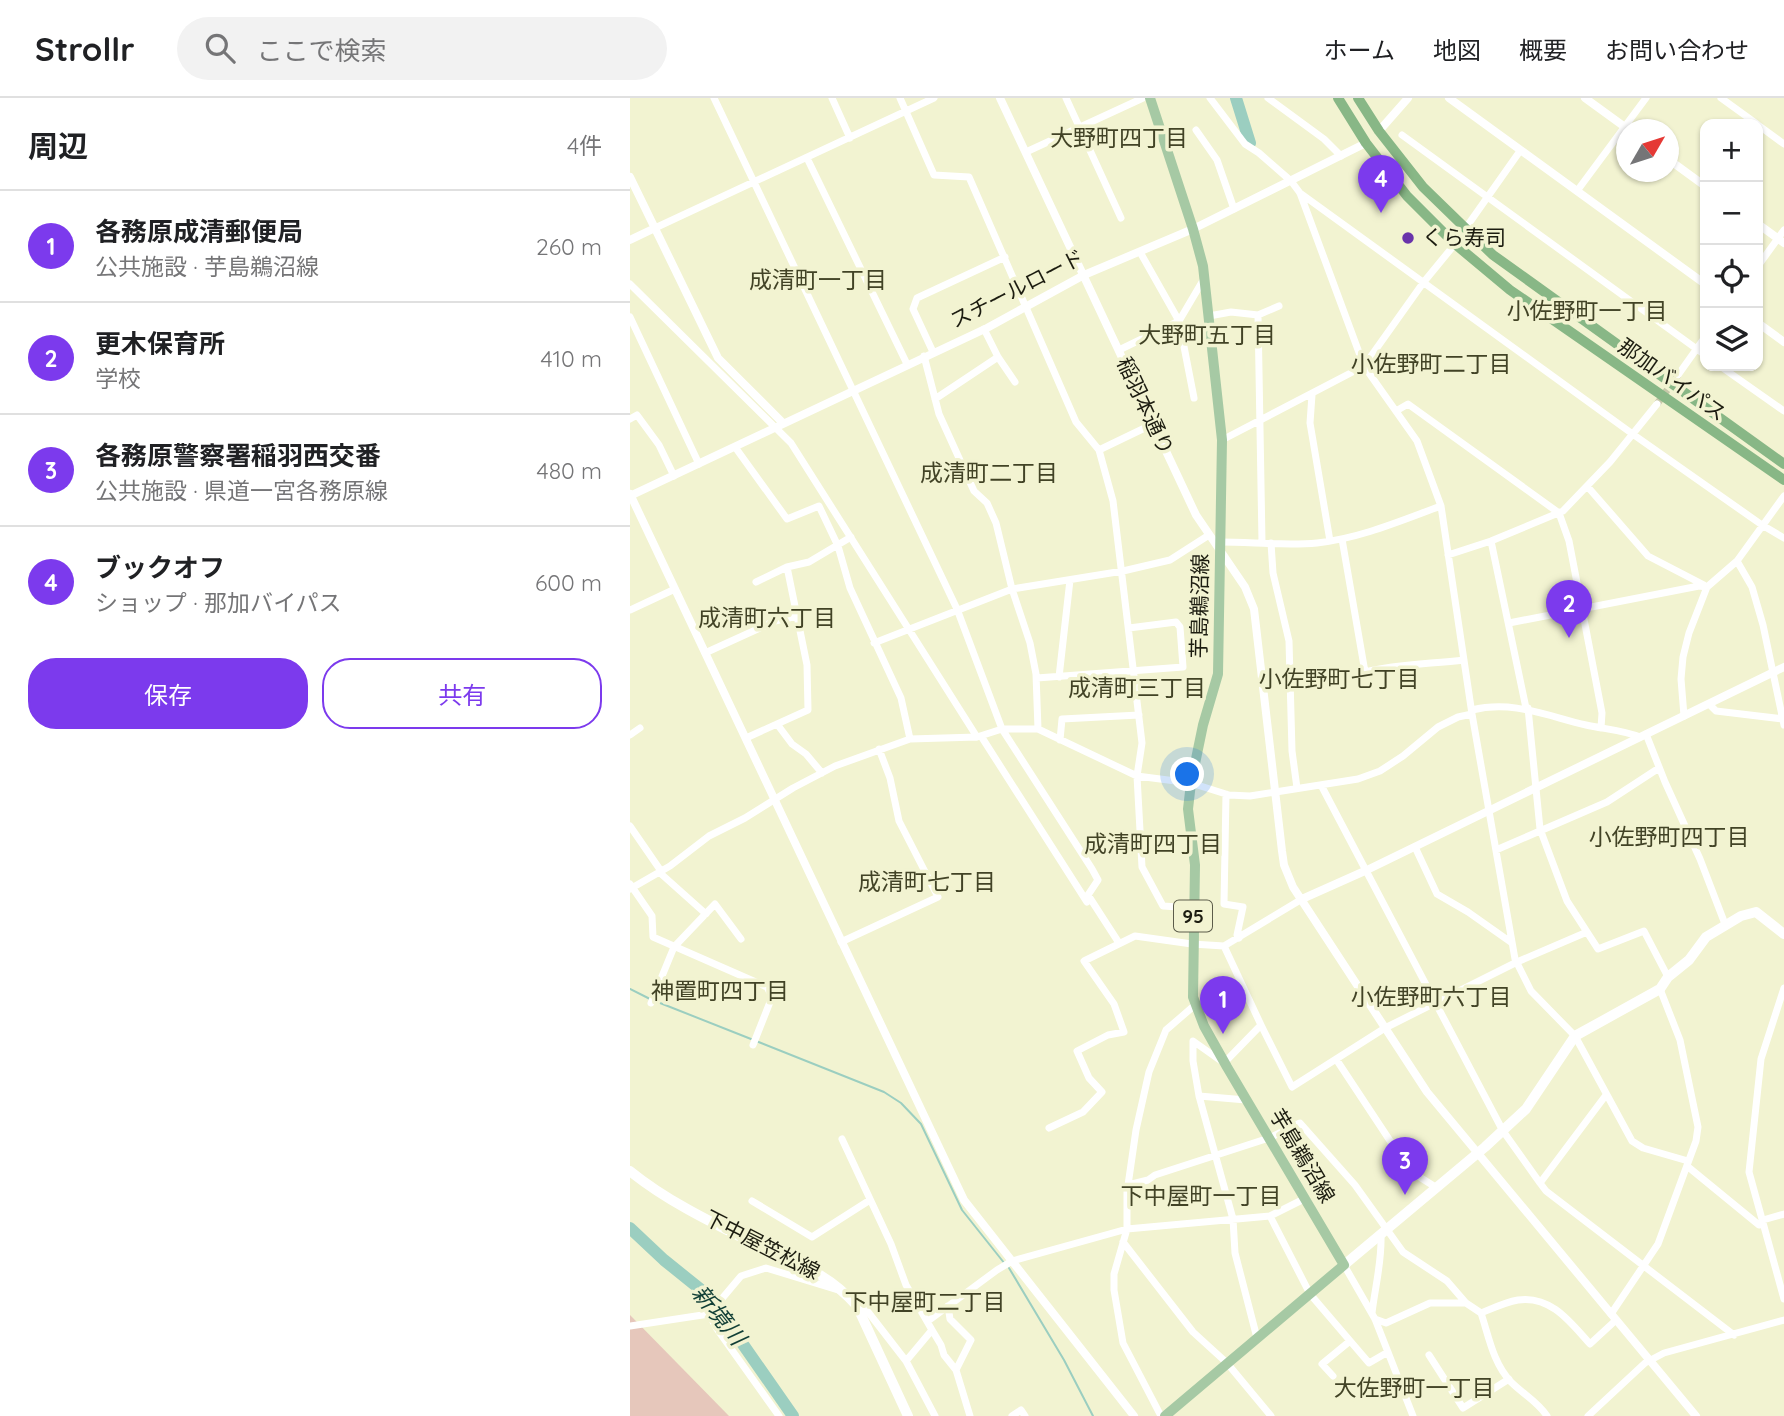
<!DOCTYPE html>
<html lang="ja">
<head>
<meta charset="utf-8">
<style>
  :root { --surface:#fff; --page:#f2f2f2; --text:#202124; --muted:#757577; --line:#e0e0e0; --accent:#7c3aed }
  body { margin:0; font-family:Quicksand,"Noto Sans JP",sans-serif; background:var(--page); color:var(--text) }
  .controls { position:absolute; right:21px; top:21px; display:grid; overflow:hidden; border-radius:14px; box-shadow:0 2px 5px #0004 }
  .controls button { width:63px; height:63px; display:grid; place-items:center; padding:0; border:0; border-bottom:2px solid var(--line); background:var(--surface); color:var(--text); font:35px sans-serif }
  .compass { position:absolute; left:986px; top:21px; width:63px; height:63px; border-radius:50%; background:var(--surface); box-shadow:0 2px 5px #0004; rotate:51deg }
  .you { position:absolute; left:558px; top:677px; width:24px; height:24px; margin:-18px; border:5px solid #fff; border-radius:50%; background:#1a73e8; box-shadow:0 0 0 10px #1a73e833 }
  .badge { display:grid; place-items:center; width:46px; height:46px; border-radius:50%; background:var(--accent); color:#fff; font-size:23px; font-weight:700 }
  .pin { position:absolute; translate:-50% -58px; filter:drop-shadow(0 2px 4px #0008) }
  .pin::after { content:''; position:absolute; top:37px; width:24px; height:21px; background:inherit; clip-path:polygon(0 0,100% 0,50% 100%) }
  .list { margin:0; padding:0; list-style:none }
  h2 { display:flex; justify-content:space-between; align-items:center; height:91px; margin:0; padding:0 28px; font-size:30px }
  h2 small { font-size:23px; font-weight:400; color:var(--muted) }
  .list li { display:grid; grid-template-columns:46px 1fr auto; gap:21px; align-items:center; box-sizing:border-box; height:112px; padding:0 28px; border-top:2px solid var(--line) }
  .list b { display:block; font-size:26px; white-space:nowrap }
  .list p { margin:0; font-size:23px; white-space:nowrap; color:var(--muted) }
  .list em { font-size:23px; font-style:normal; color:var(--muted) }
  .actions { display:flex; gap:14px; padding:21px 28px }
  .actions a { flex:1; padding:16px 0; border:2px solid var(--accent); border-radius:28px; text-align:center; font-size:24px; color:var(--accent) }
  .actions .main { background:var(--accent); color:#fff }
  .icon { flex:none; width:38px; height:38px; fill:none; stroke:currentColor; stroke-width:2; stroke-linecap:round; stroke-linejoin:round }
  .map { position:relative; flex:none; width:1154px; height:1318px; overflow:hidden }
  header { display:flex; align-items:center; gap:42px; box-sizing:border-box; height:98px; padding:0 35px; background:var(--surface); border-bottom:2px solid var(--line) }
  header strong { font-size:33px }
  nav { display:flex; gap:38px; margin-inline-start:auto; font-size:24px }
  .search { width:490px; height:63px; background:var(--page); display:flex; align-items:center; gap:18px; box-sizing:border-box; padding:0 24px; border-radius:38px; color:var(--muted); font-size:26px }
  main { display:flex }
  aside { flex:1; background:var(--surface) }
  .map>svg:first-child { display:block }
  .green { fill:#e6c7bb }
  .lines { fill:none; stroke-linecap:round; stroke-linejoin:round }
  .stream { stroke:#9bcec0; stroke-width:2 }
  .river { stroke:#9bcec0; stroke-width:12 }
  .minor-tunnel { stroke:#c7c8aa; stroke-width:7; stroke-dasharray:7 3.5; stroke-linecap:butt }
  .minor { stroke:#fff; stroke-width:7 }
  .tertiary { stroke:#fff; stroke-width:8 }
  .secondary { stroke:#fff; stroke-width:10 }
  .primary { stroke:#a6c9a4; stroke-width:10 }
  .trunk { stroke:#88b786; stroke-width:10 }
  .poi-dot { fill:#6933aa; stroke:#f2f3d1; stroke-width:2.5 }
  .labels { text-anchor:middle; stroke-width:7; stroke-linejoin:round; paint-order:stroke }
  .shield { fill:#f2f3d1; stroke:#5c5c4a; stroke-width:2 }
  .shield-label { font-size:19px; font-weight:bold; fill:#1c1c10 }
  .poi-label { font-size:21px; fill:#1c1c10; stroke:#f2f3d1; text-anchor:start }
  .street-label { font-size:21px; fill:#1c1c10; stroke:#f2f3d1 }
  .neighbourhood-label { font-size:23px; fill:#424326; stroke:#f2f3d1 }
  .water-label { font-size:23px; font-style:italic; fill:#113f36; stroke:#f2f3d1 }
</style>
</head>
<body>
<header>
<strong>Strollr</strong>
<div class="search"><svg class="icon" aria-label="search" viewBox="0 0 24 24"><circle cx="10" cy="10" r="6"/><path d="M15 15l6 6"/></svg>ここで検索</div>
<nav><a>ホーム</a><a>地図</a><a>概要</a><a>お問い合わせ</a></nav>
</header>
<main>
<aside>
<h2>周辺<small>4件</small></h2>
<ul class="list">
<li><span class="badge">1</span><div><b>各務原成清郵便局</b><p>公共施設 · 芋島鵜沼線</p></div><em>260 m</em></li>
<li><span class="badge">2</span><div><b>更木保育所</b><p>学校</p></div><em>410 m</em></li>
<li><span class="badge">3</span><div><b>各務原警察署稲羽西交番</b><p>公共施設 · 県道一宮各務原線</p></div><em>480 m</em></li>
<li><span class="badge">4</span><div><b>ブックオフ</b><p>ショップ · 那加バイパス</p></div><em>600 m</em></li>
</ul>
<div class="actions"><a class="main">保存</a><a>共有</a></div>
</aside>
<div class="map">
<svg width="1154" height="1318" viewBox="0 0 1154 1318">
  <rect width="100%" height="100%" fill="#f2f3d1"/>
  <path class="green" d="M 0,1217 L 99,1318 L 0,1318 Z"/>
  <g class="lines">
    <path class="stream" d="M 0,891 L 20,901
      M 25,903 L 121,941
      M 126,943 L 254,994 L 271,1005 L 291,1026 L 332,1112 L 375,1166
      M 379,1170 L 434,1262 L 463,1318"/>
    <path class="river" d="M 606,0 L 620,45
      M 0,1130 L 34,1162 L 80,1199 L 163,1318"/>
    <path class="minor-tunnel" d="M 1027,306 L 1048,277"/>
    <path class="minor" d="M 84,0 L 327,511 L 372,631 L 462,771 L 468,782 L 458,797 L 489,845
      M 202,0 L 220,40
      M 270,0 L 304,77 L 339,79 L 446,324 L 469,352 L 483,403 L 512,645 L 507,678 L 512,769 L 533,808 L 564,810
      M 436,0 L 491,120
      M 580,0 L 615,46 L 629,55 L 661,83 L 670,95 L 734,268 L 787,343 L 811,408 L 842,616 L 885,861 L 901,893 L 945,938 L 1002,1043 L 1013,1050 L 1058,1063
      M 638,0 L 694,41 L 711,58
      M 1091,0 L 1127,26
      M 1128,27 L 1154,46
      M 566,32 L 587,62 L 604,111
      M 772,37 L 1075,257
      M 396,54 L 513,0
      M 177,60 L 277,266
      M 947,93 L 1016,0
      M 670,95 L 1004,337 L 1132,427 L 1154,440
      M 25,130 L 304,0
      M 835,131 L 890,53
      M 510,154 L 549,223 L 564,300
      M 1128,168 L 1154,132
      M 0,186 L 161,345 L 347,639
      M 628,217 L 632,444
      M 579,218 L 601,214 L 628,217 L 649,208
      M 0,219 L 69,366
      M 354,231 L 368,259 L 385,284
      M 489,252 L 549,223 L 575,179
      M 303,254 L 283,211 L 287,200 L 375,159
      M 294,258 L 309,316 L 344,393 L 357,405 L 366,425 L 382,491 L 400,545 L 406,576 L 408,631
      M 1090,268 L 1154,313
      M 1048,277 L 1075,239
      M 682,297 L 680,325 L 700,443
      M 305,301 L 368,259
      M 766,313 L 778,306 L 929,415 L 939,443 L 972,615 L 971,630
      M 0,321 L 7,317 L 29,347 L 44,378
      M 592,342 L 734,268 L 793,185 L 825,146
      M 105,349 L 157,421 L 189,408 L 208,448 L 220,490 L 271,600 L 280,641
      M 469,352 L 523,326
      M 957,388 L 1018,458 L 1074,487
      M 712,441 L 735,574 C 767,566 801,566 834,562
      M 861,443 L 896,610
      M 590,444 C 622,444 655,448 687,445 C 731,440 770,423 811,408
      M 641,445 L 643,475 L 659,543 L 662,653 L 667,690
      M 818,457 L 861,443 L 933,413 L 980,364 L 1027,306
      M 1107,463 L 1122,489 L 1133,527 L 1154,627
      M 126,484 L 157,469 L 179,464 L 221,439
      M 0,512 L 45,491
      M 879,525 L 1069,488 L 1077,489
      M 244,545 L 382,491 L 493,473 L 540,462 L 579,437
      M 75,555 L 145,523 L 168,518
      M 429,579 L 440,482
      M 407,580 L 553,569 L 550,529 L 546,524 L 499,530
      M 1079,606 L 1086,613 L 1153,621
      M 898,610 L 910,731 L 937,803 L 968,851 L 1014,833 L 1038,879
      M 842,612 C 883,602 917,618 956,627 C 974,631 993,632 1010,639
      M 1054,618 L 1051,581 L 1053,559 L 1059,535 L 1077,489 L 1107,463 L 1154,398
      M 147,626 L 162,646 L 176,656 L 192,675
      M 1016,636 L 1035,684 L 1070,761 L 1095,826
      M 0,637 L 10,630
      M 351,638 L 457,804
      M 116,640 L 178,612 L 177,567 L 157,469
      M 430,642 L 432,621 L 509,617
      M 691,687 L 873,1033 L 910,1085 L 916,1093 L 1104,1237
      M 596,696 L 594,806 L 613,809 L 607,837 L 609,840
      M 0,728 L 31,773
      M 785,749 L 807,796 L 838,814 L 882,845
      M 866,752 L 977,704 L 1029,670
      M 29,774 L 76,816
      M 0,786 L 22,818 L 23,839 L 137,889 L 142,899 L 123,947
      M 0,791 L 40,768 L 79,738 L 115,720 L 163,690 L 205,668 L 280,641 L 347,639 L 372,631 L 408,631 L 507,678 L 561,685 L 599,697 L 620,698 L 728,681 L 750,673 L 773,658 L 808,629 L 828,619 L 842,616
      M 211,844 L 308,799 L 269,723 L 260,680 L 249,651
      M 594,848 L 631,927
      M 1154,890 L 1131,961 L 1119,1074 L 1154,1201
      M 21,905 L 44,849 L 85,806 L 111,841
      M 706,961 L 780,1073 L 807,1090
      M 569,998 L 616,1002
      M 419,1030 L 453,1014 L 472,994 L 459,980 L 447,953 L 478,937 L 494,934 L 484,906 L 454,863 L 505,838 L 562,846 L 594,848 L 672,801
      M 212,1041 L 261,1146 L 276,1187 L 302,1232 L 276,1263 L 305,1318
      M 1057,1068 L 1129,1127 L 1133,1126
      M 910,1085 L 976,997
      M 498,1087 L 518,1082 L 525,1077 L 639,1040 L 670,1025 L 725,1087 L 773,1154 L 817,1183 L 836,1205
      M 122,1103 L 182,1139 L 240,1102
      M 640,1118 L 680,1196 L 739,1265 L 758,1254
      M 1133,1122 L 1154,1116
      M 493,1144 L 563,1234 L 597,1265 L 641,1318
      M 714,1167 L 745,1221 L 783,1318
      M 225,1205 L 235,1210 L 276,1263
      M 318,1208 L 320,1221 L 341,1242 L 326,1272
      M 742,1215 C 745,1189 752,1164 751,1137
      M 851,1215 C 863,1210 876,1204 888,1202 C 921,1197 941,1225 960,1246 L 986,1222
      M 79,1216 L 87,1231 L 149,1318
      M 981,1216 L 1028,1146 L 1066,1043 L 1068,1029 L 1050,942 L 1030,891
      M 745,1221 L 756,1225 L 800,1205 L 836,1205 L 851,1215 C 859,1239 863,1265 881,1284 C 893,1296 908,1304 917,1318
      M 298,1223 L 367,1172 L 382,1163 L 497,1131 L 640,1118 L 674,1101
      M 0,1228 L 79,1216 L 111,1178 L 136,1170 L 208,1192
      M 302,1232 L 311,1247 L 314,1257 L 326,1272 L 340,1318
      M 627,1240 L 605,1155 L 603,1121 L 569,998 L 563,963 L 563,943 L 594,965 L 631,927 L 662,989 L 755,930 L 887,864 L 957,834
      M 799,1257 L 833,1310 L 879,1281
      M 703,1278 L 692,1266 L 720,1243
      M 382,1318 L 391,1312 L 395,1318
      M 531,1318 L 493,1245 L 484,1192 L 484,1176 L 497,1131 L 497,1094 L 506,1032 L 519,974 L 536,932 L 565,907
      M 958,1318 L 1015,1265 L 1034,1255 L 1154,1222"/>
    <path class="tertiary" d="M 370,0 L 566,417 L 615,489 L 624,511 L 652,753 L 654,767 L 663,789 L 797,994 L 1066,1318
      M 819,0 L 1075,186
      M 955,0 L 999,32
      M 749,33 L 778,0
      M 1038,61 L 1075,88
      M 0,79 L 88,260 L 153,325
      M 1128,126 L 1154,145
      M 0,142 L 25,130
      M 1128,225 L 1154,244
      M 0,396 L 334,1102 L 504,1318
      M 0,398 L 357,230 L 454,177 L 563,131 L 736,45
      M 672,801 L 737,772 L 1154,569"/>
    <path class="secondary" d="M 0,1073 C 38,1104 87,1127 131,1149 C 170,1167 198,1175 227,1208 L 278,1318
      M 714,1167 L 855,1049 L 896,1011 L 945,938 L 1030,891 L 1038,879 L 1059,862 L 1076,839 L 1111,818 L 1126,814 L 1154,836"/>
    <path class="primary" d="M 520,0 L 563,131 L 573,168 L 592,342 L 588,576 L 573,627 L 561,685 L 558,711 L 565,767 L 563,899 L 574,928 L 597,969 L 714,1167 L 535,1318"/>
    <path class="trunk" d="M 708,0 L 736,45 L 777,98 L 825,146 L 880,192 L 1154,382
      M 728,0 L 749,33 L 793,89 L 863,157 L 1154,366"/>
  </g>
  <circle class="poi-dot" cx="778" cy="140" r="7"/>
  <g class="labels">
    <rect class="shield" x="544" y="802.5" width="38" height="31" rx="5"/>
    <g class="shield-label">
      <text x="563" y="825">95</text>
    </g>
    <g class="poi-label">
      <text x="792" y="147">くら寿司</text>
    </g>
    <g class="street-label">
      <text transform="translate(387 191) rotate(-27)" y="7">スチールロード</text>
      <text transform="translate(1042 282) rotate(35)" y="7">那加バイパス</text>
      <text transform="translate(515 308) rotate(65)" y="7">稲羽本通り</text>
      <text transform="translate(570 508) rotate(-89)" y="7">芋島鵜沼線</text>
      <text transform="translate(672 1058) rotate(59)" y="7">芋島鵜沼線</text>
      <text transform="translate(132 1147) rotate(27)" y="7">下中屋笠松線</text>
    </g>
    <g class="neighbourhood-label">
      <text x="489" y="48">大野町四丁目</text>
      <text x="188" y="190">成清町一丁目</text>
      <text x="957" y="221">小佐野町一丁目</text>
      <text x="577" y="245">大野町五丁目</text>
      <text x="801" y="274">小佐野町二丁目</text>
      <text x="359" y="383">成清町二丁目</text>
      <text x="137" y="528">成清町六丁目</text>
      <text x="709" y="589">小佐野町七丁目</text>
      <text x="507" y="598">成清町三丁目</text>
      <text x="1039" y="747">小佐野町四丁目</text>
      <text x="523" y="754">成清町四丁目</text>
      <text x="297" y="792">成清町七丁目</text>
      <text x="90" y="901">神置町四丁目</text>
      <text x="801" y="907">小佐野町六丁目</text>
      <text x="571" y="1106">下中屋町一丁目</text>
      <text x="295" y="1212">下中屋町二丁目</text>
      <text x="784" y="1298">大佐野町一丁目</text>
    </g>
    <g class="water-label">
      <text transform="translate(89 1217) rotate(51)" y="8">新境川</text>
    </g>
  </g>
</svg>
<div class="controls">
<button>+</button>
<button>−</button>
<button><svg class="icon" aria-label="locate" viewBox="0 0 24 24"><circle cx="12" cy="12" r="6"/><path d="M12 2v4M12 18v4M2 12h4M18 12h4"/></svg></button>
<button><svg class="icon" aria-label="layers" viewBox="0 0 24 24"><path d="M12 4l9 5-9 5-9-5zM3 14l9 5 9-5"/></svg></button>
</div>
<svg class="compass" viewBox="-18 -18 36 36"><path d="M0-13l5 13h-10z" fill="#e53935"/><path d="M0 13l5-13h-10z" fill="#757577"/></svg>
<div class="you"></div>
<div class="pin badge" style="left:593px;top:936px">1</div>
<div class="pin badge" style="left:939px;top:540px">2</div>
<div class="pin badge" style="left:775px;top:1097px">3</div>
<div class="pin badge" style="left:751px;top:115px">4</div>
</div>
</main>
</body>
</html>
